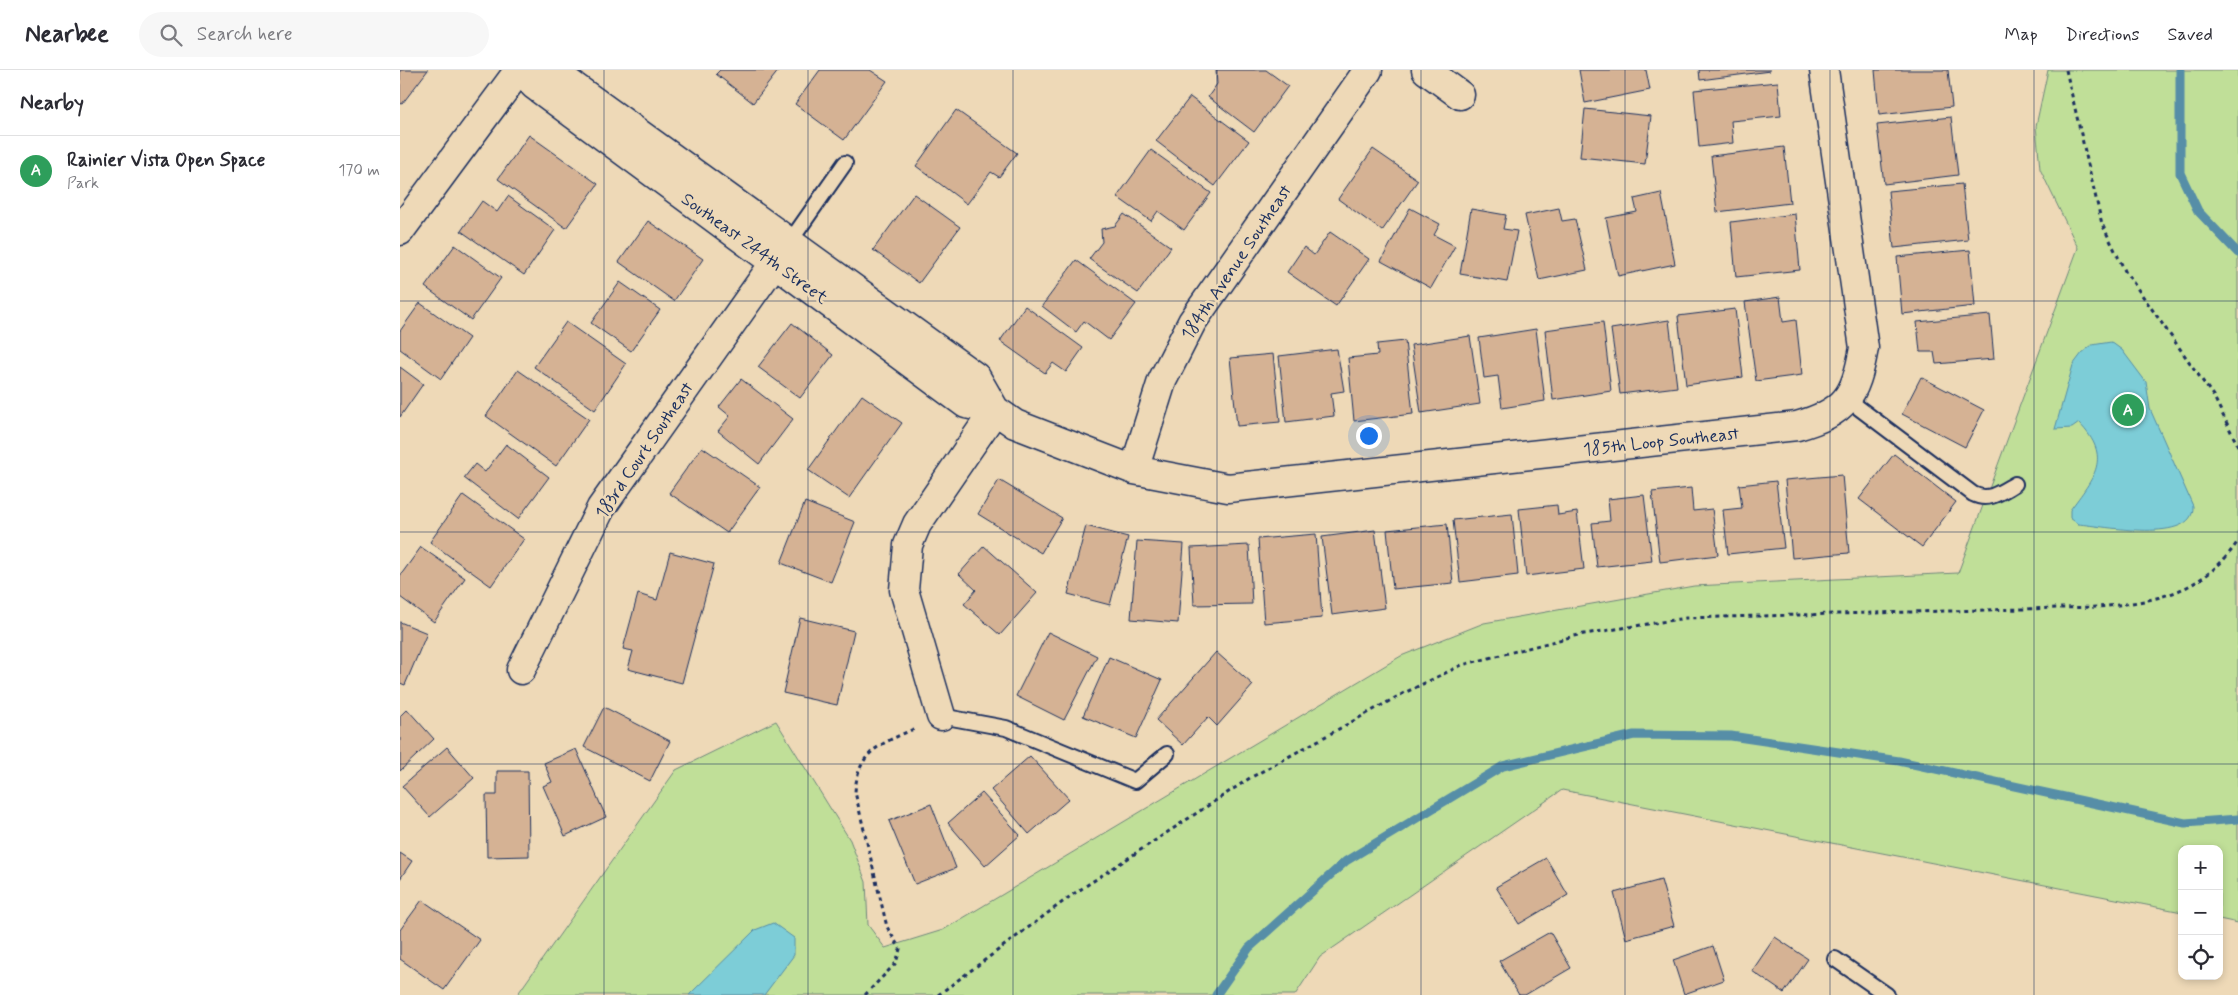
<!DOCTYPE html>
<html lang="en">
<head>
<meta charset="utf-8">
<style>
  :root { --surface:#fff; --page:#f7f7f7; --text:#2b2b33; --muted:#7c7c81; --line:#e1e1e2; --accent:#1b2f5e }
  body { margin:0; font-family:Mynerve,sans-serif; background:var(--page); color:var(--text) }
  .controls { position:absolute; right:15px; bottom:15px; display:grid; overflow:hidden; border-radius:10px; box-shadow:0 2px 8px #0003 }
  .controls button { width:45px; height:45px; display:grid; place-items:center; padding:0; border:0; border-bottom:1px solid var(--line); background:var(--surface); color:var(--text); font:25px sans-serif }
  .you { position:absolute; left:968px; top:365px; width:18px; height:18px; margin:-12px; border:4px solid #fff; border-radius:50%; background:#1a73e8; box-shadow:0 0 0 8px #1a73e833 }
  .badge { display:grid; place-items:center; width:32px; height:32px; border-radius:50%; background:var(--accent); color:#fff; font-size:16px; font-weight:700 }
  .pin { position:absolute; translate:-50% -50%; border:2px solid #fff; box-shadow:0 1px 5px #0006 }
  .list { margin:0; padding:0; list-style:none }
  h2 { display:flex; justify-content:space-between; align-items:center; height:65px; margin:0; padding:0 20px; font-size:21px }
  h2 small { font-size:16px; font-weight:400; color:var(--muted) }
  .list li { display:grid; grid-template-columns:32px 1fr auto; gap:15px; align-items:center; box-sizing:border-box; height:70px; padding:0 20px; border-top:1px solid var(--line) }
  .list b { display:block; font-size:19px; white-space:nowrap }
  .list p { margin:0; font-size:16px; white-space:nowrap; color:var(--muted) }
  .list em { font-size:16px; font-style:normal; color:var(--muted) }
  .icon { flex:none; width:28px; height:28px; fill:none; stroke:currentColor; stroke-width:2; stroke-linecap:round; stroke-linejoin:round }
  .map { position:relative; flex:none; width:1838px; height:925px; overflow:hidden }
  header { display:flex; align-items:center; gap:30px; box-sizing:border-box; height:70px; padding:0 25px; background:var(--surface); border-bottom:1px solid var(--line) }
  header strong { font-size:24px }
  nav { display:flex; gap:28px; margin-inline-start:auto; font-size:18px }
  .search { width:350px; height:45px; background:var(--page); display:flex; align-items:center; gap:12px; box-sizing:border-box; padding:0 18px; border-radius:28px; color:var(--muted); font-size:19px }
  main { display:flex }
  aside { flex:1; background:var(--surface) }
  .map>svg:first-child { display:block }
  .green { fill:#c0df98; stroke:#6e877b }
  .water { fill:#7dcdd7; stroke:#568ea7 }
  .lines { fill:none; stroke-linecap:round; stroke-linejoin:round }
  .stream { stroke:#568ea7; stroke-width:9 }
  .building { fill:#d5b294; stroke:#1b2f5e }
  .service-casing { stroke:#1b2f5e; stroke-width:18 }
  .minor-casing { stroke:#1b2f5e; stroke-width:31 }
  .path { stroke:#1b2f5e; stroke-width:3; stroke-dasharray:4 4; stroke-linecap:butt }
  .service { stroke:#eed9b7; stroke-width:14 }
  .minor { stroke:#eed9b7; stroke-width:28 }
  .grid { fill:none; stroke:#1b2f5e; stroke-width:1; stroke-opacity:0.55 }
  .labels { text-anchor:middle; stroke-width:5; stroke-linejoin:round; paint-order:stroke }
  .street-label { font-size:18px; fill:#1b2f5e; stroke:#eed9b7 }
</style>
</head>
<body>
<header>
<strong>Nearbee</strong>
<div class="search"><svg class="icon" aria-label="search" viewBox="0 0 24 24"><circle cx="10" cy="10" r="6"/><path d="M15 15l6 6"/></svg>Search here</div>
<nav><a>Map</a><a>Directions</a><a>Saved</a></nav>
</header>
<main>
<aside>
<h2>Nearby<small></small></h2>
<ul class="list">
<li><span class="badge" style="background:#2e9e5b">A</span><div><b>Rainier Vista Open Space</b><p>Park</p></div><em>170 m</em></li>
</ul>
</aside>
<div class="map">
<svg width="1838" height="925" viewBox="0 0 1838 925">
  <rect width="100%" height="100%" fill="#eed9b7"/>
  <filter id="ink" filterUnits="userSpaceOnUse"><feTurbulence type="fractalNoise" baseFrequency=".02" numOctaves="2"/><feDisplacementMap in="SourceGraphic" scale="10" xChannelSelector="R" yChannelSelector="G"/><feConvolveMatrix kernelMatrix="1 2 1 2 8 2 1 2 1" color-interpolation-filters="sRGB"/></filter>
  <g filter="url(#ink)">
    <path class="green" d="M 1648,0 L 1838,0 L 1838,853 L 1819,849 L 1819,779 L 1782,779 L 1782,842 L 1162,720 L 920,887 L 895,925 L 117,925 L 276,700 L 376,651 L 450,770 L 466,812 L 468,855 L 485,878 L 543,860 L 1001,586 L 1084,553 L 1294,516 L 1558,503 L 1678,178 L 1640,99 L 1636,56 Z"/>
    <path class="water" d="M 1711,272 L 1722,280 L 1746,312 L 1750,339 L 1793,436 C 1795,475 1703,456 1678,454 L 1670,448 L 1670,440 C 1694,407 1713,388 1679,353 L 1672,358 L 1655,359 L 1673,295 L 1682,283 L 1692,275 Z
      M 373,853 L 394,868 L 394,885 L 364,925 L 289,925 L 355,860 Z"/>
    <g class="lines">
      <path class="stream" d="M 1780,0 L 1780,103 L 1798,141 L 1838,183
        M 816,925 L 849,878 L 946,791 L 1103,696 L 1234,665 L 1331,666 L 1499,691 L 1785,753 L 1838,749"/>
    </g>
    <path class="building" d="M 0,0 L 28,0 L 2,34 L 0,33 Z
      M 320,0 L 379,0 L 353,33 L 316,4 Z
      M 420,0 L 470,0 L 487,11 L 444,70 L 395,34 Z
      M 816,0 L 866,0 L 888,16 L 854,62 L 808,27 L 817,14 Z
      M 1179,0 L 1246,0 L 1250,20 L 1185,33 Z
      M 1299,0 L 1370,0 L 1370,1 L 1300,10 Z
      M 1475,0 L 1548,0 L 1552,37 L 1479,45 Z
      M 1378,12 L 1381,46 L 1331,51 L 1333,73 L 1299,77 L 1294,20 Z
      M 790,27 L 849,71 L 815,116 L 756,71 Z
      M 1185,39 L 1251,46 L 1245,94 L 1180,87 Z
      M 556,40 L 617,83 L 599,107 L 591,102 L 567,134 L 516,96 Z
      M 1551,47 L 1558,105 L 1484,114 L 1477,55 Z
      M 129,65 L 198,114 L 166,158 L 98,109 Z
      M 1384,77 L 1390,133 L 1317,142 L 1311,86 Z
      M 973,79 L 1018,110 L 982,161 L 938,129 Z
      M 751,80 L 811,123 L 784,160 L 758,141 L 751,151 L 717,127 Z
      M 1562,114 L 1568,170 L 1494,178 L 1488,121 Z
      M 1261,123 L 1275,194 L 1218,206 L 1206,148 L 1237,142 L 1234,129 Z
      M 514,124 L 560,157 L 519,213 L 473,180 Z
      M 108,126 L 155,160 L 124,205 L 61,161 L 82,131 L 97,142 Z
      M 1010,138 L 1040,154 L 1034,165 L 1055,176 L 1031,218 L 981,191 Z
      M 1159,138 L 1162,151 L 1175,149 L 1187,200 L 1139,210 L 1125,145 Z
      M 1071,139 L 1106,145 L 1103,159 L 1117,161 L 1107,212 L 1060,204 Z
      M 724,144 L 771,177 L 738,223 L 689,189 L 702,172 L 701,159 L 715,156 Z
      M 1395,144 L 1400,200 L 1336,207 L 1331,152 Z
      M 248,151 L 303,189 L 274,231 L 219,192 Z
      M 930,162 L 969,189 L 936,236 L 887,202 L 904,177 L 914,185 Z
      M 55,175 L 101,208 L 71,250 L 25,217 Z
      M 1570,180 L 1575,236 L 1502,244 L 1497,187 Z
      M 676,190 L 736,234 L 709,270 L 684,251 L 676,262 L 642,236 Z
      M 220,212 L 260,240 L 231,281 L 191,253 Z
      M 1380,227 L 1383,252 L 1396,250 L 1402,305 L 1356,311 L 1345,232 Z
      M 20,233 L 69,268 L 41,309 L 0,279 L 0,261 Z
      M 625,236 L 683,278 L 666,302 L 653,293 L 645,303 L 600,271 Z
      M 1335,239 L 1343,307 L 1286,315 L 1278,246 Z
      M 1590,245 L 1594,289 L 1536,294 L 1534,282 L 1520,282 L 1517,252 Z
      M 1269,250 L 1277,317 L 1220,324 L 1211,259 Z
      M 166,252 L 226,294 L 195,340 L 134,297 Z
      M 1203,252 L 1211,321 L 1153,330 L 1145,260 Z
      M 392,253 L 433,285 L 400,328 L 358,297 Z
      M 1136,259 L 1145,331 L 1102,338 L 1098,306 L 1084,308 L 1079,268 Z
      M 1070,266 L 1080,334 L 1021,343 L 1011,275 Z
      M 1005,271 L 1013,344 L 954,351 L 948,288 L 978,285 L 977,274 Z
      M 937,279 L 944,321 L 931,323 L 934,346 L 886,352 L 879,286 Z
      M 873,284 L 880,352 L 837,356 L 830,288 Z
      M 0,297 L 23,314 L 0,347 Z
      M 118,300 L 189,349 L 156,396 L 86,346 Z
      M 1521,307 L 1584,340 L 1565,377 L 1502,344 Z
      M 341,309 L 393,349 L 359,394 L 318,361 L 330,346 L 319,337 Z
      M 462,325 L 502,353 L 449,428 L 408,400 Z
      M 106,374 L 149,407 L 118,449 L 64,408 L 75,394 L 85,402 Z
      M 302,377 L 360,417 L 327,463 L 269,423 Z
      M 1494,384 L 1556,432 L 1522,477 L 1459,429 Z
      M 1442,405 L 1449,483 L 1392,488 L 1385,410 Z
      M 599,410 L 662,448 L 641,483 L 578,444 Z
      M 1376,411 L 1384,478 L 1328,484 L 1323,440 L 1342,438 L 1339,415 Z
      M 1291,418 L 1293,441 L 1312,439 L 1318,485 L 1260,492 L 1252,422 Z
      M 63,425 L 124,469 L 91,516 L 30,472 Z
      M 1244,425 L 1252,491 L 1197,497 L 1192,453 L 1210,451 L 1208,429 Z
      M 405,432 L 455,452 L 431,512 L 381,493 Z
      M 1157,435 L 1158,445 L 1177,442 L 1184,499 L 1126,506 L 1119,439 Z
      M 1112,444 L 1118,505 L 1060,512 L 1053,450 Z
      M 1047,454 L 1053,513 L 993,519 L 987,460 Z
      M 686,456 L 728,467 L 710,535 L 668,524 Z
      M 975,460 L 985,538 L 932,545 L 922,467 Z
      M 916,464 L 922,548 L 864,553 L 858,469 Z
      M 737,471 L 784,474 L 778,553 L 731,549 Z
      M 849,475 L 852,534 L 794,535 L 791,478 Z
      M 584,476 L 637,523 L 600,565 L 564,534 L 576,520 L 559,504 Z
      M 21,477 L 65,508 L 34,552 L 0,527 L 0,506 Z
      M 270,482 L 314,494 L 282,613 L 228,599 L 233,581 L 223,579 L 238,524 L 257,530 Z
      M 400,548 L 454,561 L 437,635 L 383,623 Z
      M 0,552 L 27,563 L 5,615 L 0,613 Z
      M 648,562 L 697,586 L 664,650 L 616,626 Z
      M 816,582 L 853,615 L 817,656 L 808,647 L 783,675 L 756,650 Z
      M 709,587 L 762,610 L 736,668 L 683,646 Z
      M 204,637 L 270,671 L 250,711 L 184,677 Z
      M 7,639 L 34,669 L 0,701 L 0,646 Z
      M 47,677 L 74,708 L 30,747 L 2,716 Z
      M 176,679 L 206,747 L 165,766 L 143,716 L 152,712 L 144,693 Z
      M 630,686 L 669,729 L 629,764 L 591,720 Z
      M 97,701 L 128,701 L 129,786 L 87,787 L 86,725 L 97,725 Z
      M 582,723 L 620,765 L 585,796 L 548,753 Z
      M 531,734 L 556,798 L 515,814 L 489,751 Z
      M 0,783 L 12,791 L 0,809 Z
      M 1146,788 L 1168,825 L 1119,854 L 1096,817 Z
      M 1261,810 L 1274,856 L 1226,869 L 1214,823 Z
      M 22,830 L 80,870 L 44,920 L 0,889 L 0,860 Z
      M 1150,862 L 1171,898 L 1125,925 L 1119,925 L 1099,891 Z
      M 1375,867 L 1408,889 L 1384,923 L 1352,901 Z
      M 1313,876 L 1324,910 L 1284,924 L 1273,890 Z"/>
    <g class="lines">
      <defs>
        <path id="service" d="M 389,173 L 445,93
          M 1447,329 L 1573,424 C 1589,432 1601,422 1615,414
          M 541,646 L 606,658 L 735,711 L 767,684
          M 1435,889 L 1487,925"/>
        <path id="minor" d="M 126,0 L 134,15 L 566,334 L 595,340 L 615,354 L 734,400 L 828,418 L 1397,356 C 1446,342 1455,327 1464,278 L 1424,0
          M 151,0 L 576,307 L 595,340
          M 1026,0 L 1060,25
          M 0,161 L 119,0
          M 734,400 L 762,311 L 792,252 L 968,0
          M 121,600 L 201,438 L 385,178
          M 541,646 L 504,520 L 508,475 L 517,454 L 595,340"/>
      </defs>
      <use href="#service" class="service-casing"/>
      <use href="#minor" class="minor-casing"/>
      <path class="path" d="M 1666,0 L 1702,154 L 1725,201 L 1814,327 L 1838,376
        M 465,925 L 496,893 L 500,879 L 487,857 L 455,722 C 458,680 481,674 516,658
        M 538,925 L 672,825 L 850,708 L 1004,623 L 1062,595 L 1178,565 L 1286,548 L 1698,537 C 1754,532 1804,523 1838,471"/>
      <use href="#service" class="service"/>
      <use href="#minor" class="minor"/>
    </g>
  </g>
  <path class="grid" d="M 204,0 L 204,925M 408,0 L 408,925M 613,0 L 613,925M 817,0 L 817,925M 1021,0 L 1021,925M 1225,0 L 1225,925M 1430,0 L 1430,925M 1634,0 L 1634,925M 0,231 L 1838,231M 0,462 L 1838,462M 0,694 L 1838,694"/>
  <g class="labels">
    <g class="street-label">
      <text transform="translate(355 178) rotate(36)" y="6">Southeast 244th Street</text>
      <text transform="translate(836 192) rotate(-56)" y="6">184th Avenue Southeast</text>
      <text transform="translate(1261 371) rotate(-6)" y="6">185th Loop Southeast</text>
      <text transform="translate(244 380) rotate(-56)" y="6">183rd Court Southeast</text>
    </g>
  </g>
</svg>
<div class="controls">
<button>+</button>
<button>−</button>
<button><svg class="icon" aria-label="locate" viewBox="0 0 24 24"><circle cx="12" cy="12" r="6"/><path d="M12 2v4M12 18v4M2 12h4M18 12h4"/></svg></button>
</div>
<div class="you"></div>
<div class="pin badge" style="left:1728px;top:340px;background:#2e9e5b">A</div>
</div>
</main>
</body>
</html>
